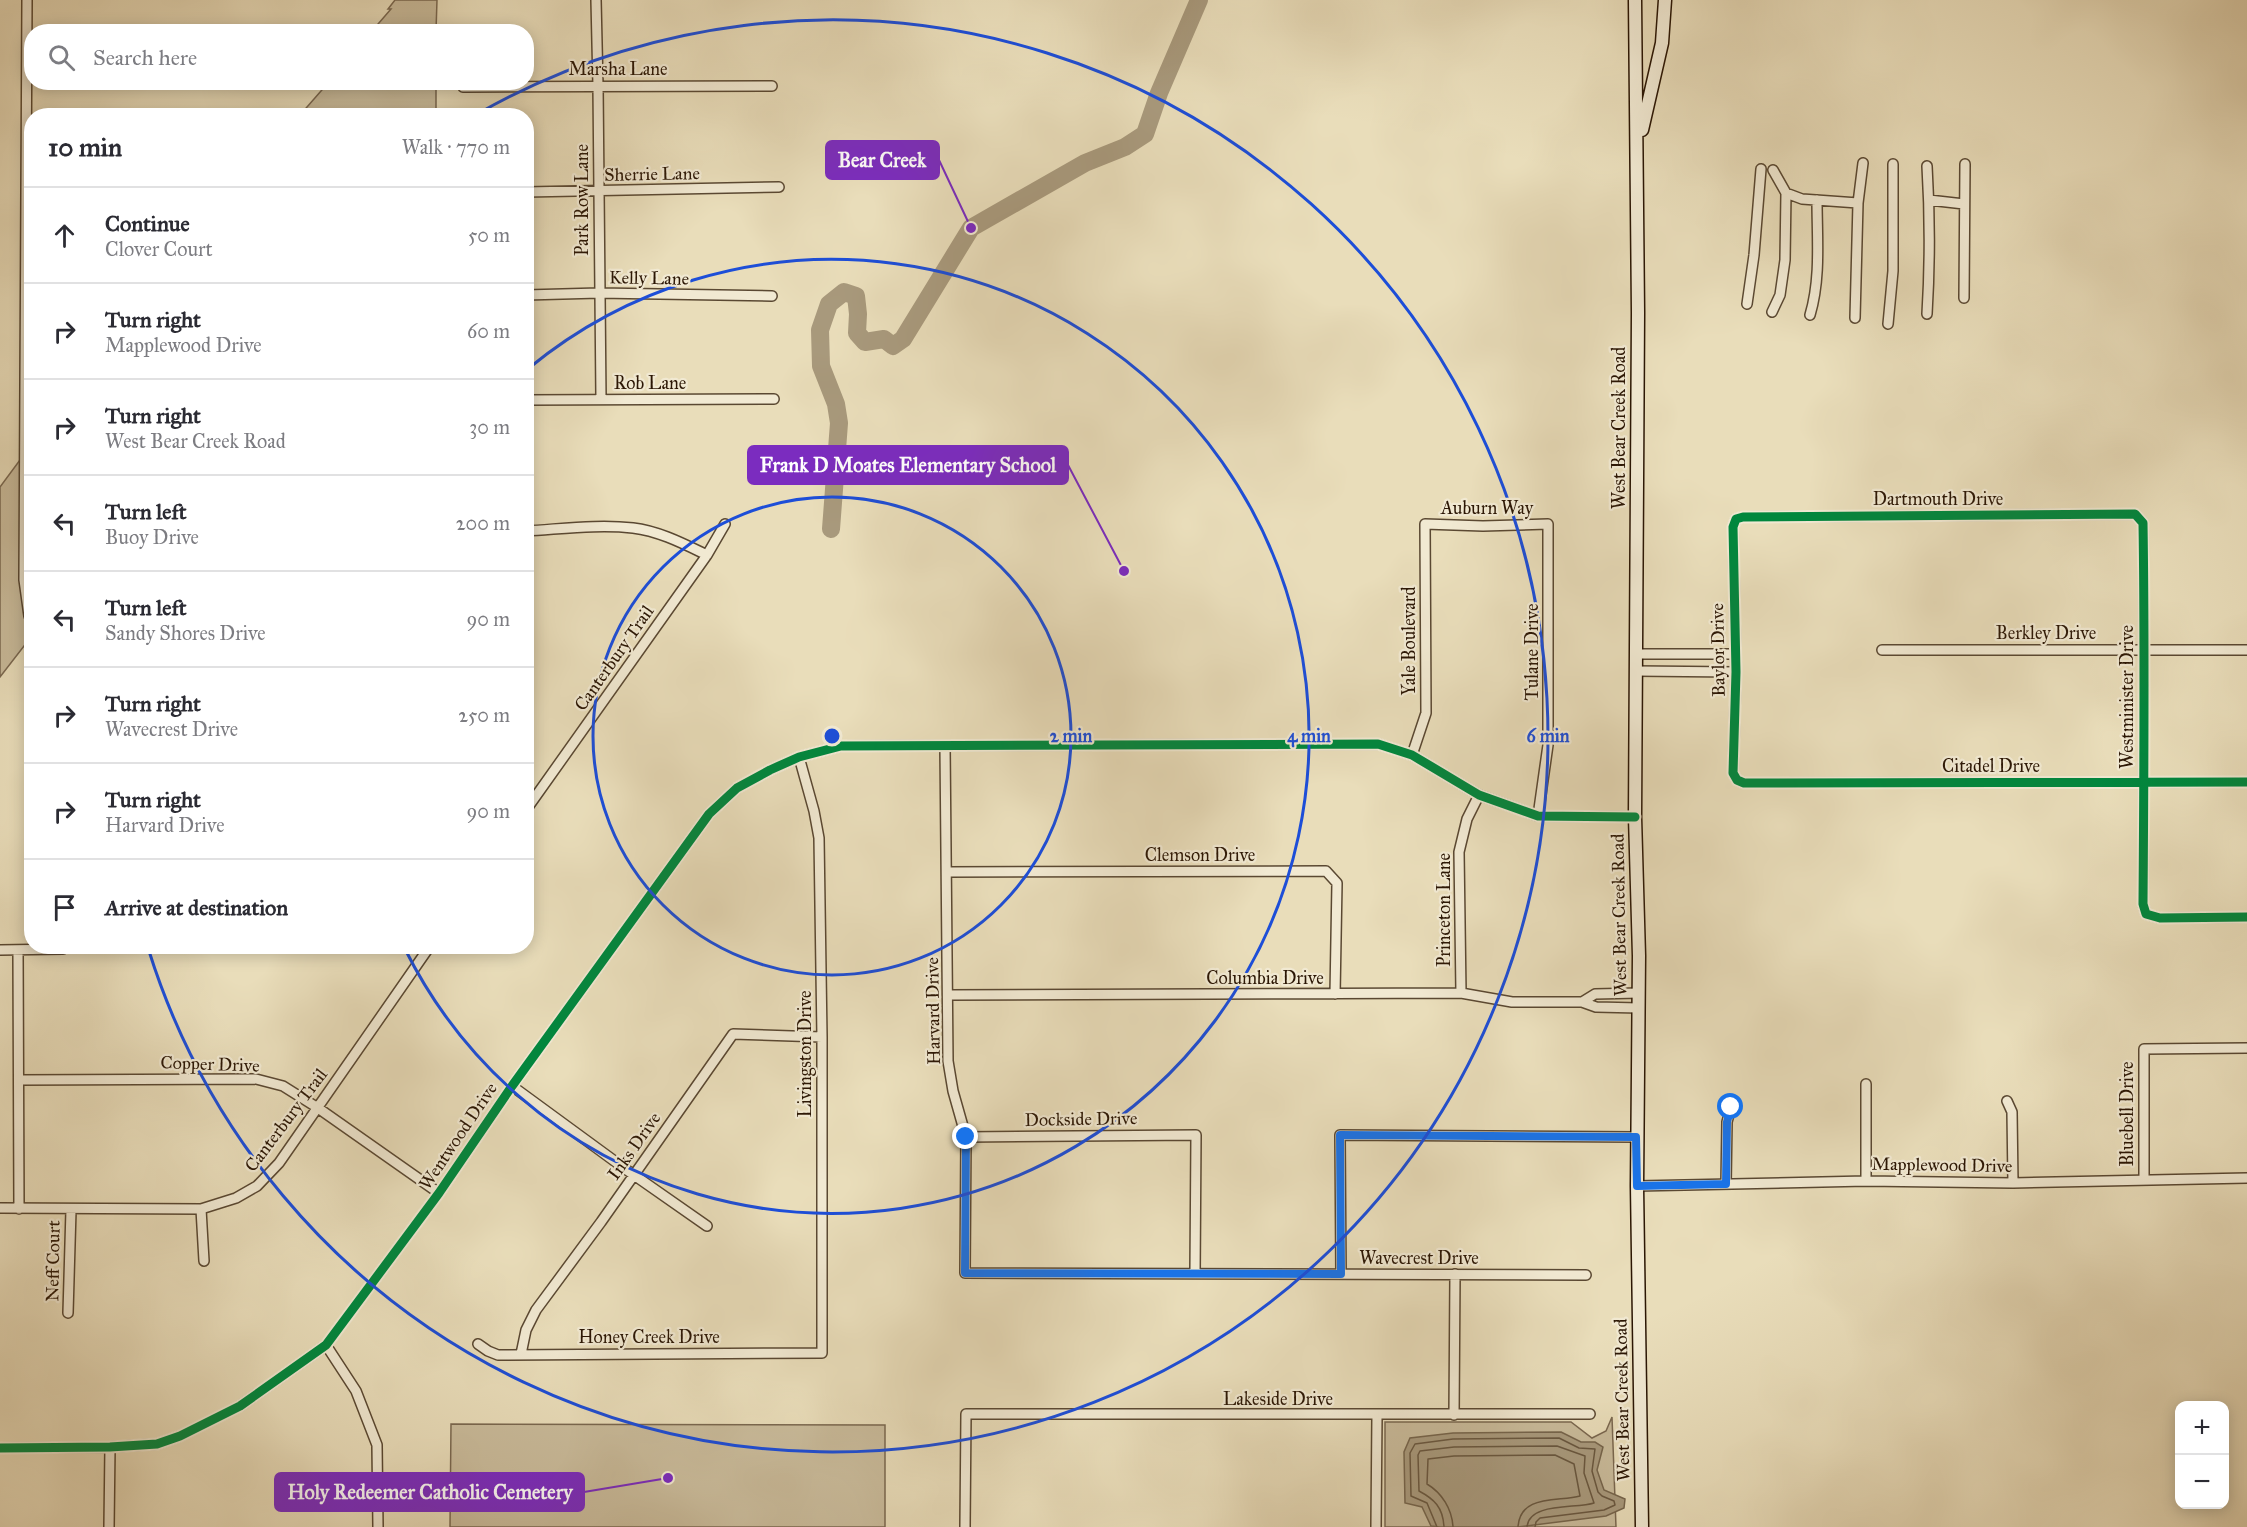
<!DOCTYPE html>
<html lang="en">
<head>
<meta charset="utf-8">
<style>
  :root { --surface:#fff; --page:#f2f2f3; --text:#2b2b33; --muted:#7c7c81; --line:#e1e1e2 }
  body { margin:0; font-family:"IM FELL Great Primer",serif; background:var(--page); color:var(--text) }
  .controls { position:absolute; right:18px; bottom:18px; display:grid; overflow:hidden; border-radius:12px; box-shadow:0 3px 15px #0003 }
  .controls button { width:54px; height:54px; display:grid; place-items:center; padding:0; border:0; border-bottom:2px solid var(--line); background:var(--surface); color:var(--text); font:30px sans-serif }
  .stop { position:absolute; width:18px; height:18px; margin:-14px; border:4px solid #1a73e8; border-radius:50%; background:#fff }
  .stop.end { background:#1a73e8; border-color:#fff; box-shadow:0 2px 6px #0008 }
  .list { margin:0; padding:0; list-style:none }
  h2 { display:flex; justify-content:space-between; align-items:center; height:78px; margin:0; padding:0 24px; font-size:26px }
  h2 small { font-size:20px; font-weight:400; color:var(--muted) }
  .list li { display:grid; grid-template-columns:39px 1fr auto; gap:18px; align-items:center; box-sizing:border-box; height:96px; padding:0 24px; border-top:2px solid var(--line) }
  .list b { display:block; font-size:22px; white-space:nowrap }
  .list p { margin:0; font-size:20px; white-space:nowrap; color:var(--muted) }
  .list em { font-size:20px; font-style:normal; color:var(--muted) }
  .icon { flex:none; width:33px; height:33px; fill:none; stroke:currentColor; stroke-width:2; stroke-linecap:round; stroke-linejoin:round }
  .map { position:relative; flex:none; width:2247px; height:1527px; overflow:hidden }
  .search { position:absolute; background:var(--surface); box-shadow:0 3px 15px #0003; left:24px; top:24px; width:510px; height:66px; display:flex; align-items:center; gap:15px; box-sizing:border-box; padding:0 21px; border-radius:24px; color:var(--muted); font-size:22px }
  .panel { position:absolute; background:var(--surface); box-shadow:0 3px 15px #0003; left:24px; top:108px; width:510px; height:846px; border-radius:24px }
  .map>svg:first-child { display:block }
  .green { fill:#c9bb9b; stroke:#7a6850; stroke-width:1.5 }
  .water { fill:#a8997c; stroke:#76654c; stroke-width:1.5 }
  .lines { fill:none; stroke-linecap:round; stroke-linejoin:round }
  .shore { stroke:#6a5840; stroke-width:1.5 }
  .river { stroke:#a8997c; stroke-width:18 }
  .street-casing { stroke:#5a4832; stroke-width:12 }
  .secondary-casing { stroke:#2b1604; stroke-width:15 }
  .street { stroke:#f1e9d2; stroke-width:9 }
  .secondary { stroke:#f1e9d2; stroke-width:12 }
  .cycleway-casing { stroke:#f1e9d2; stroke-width:13 }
  .cycleway { stroke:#00873e; stroke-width:9 }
  .route { stroke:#1a73e8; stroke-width:8 }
  .ring { fill:none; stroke:#1d4ed8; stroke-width:3 }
  .labels { text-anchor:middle; stroke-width:4.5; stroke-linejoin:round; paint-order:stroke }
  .street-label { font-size:18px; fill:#2b1604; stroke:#f1e9d2 }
  .centre { fill:#1d4ed8; stroke:#f1e9d2; stroke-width:3 }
  .ring-label { font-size:18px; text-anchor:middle; font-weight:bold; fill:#1d4ed8; stroke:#f1e9d2; stroke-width:4.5; stroke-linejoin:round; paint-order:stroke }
  .leader { fill:none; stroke:#7b2cbf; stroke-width:2 }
  .callout-dot { fill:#7b2cbf; stroke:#f1e9d2; stroke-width:2 }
  .callout { fill:#7b2cbf; stroke:#7b2cbf; stroke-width:2 }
  .callout-label { font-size:20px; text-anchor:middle; font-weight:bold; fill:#fff }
</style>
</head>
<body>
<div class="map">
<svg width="2247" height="1527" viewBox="0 0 2247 1527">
  <rect width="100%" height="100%" fill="#e9ddba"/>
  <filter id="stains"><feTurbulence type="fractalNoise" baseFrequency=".00333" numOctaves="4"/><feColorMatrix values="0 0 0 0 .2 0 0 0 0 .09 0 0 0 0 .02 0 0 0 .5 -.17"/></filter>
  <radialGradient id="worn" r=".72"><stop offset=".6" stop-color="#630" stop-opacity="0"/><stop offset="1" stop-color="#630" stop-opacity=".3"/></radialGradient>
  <path class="green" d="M 395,0 L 437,0 L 436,31 L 372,31 L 391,9 L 388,9 Z
    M 328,83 L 436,83 L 436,115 L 300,115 Z
    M 31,445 L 31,637 L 0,677 L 0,487 Z
    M 1612,1417 L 1616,1527 L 1385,1527 L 1385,1422 L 1571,1422 L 1592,1438 L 1606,1431 Z
    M 451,1424 L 885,1425 L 885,1527 L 450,1527 Z"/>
  <path class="water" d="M 1561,1432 L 1581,1442 L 1595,1442 L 1603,1447 L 1597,1470 L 1604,1490 L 1625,1499 L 1624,1508 L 1606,1516 L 1518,1527 L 1440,1527 L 1431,1526 L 1422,1507 L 1405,1503 L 1404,1452 L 1410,1438 L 1453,1433 Z"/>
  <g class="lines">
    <path class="shore" d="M 1437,1527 L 1427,1503 L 1411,1496 L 1410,1453 L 1415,1444 L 1453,1439 L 1559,1438 L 1579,1448 L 1595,1449 L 1592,1471 L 1598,1492 L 1602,1496 L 1614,1501 L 1615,1505 L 1604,1510 L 1540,1518 L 1536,1522 L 1535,1527
      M 1444,1527 C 1443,1507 1434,1499 1419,1491 L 1418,1455 L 1420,1451 L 1454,1447 L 1557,1446 L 1585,1456 L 1584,1473 L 1594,1503 C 1576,1509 1529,1502 1527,1527
      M 1453,1527 C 1452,1509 1442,1493 1427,1484 L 1428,1459 L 1454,1456 L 1555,1455 L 1574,1464 L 1580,1496 C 1558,1502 1520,1494 1518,1527"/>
    <path class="river" d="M 831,529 L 839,423 L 836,404 L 821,366 L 820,330 L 829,304 L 844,292 L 856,296 L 858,314 L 857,333 L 865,342 L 884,339 L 893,346 L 903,339 L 971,228 L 1085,163 L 1125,147 L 1145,134 L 1159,93 L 1199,0"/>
    <defs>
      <path id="street" d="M 27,0 L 24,580 L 29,616 L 32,618
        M 596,0 L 598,86 L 601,399
        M 463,87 L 772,86
        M 526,192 L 779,187
        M 1786,193 L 1802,199 L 1858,203
        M 1929,200 L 1964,204
        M 526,295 L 599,293 L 772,296
        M 1964,298 L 1965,164
        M 1747,304 L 1754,255 L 1761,169
        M 1772,312 L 1780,295 L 1785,260 L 1786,193 L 1773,170
        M 1927,314 C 1930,265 1930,215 1927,166
        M 1810,315 C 1821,278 1817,238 1817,200
        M 1855,318 L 1858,203 L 1863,163
        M 1888,324 L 1893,271 L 1893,164
        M 526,400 L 774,399
        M 526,531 C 562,529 598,524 633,528 C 659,531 684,544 707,555
        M 1882,650 L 2247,650
        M 1636,654 L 1735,654
        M 1636,671 L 1736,672
        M 945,746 L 948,1061 L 953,1091 L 966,1137 L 965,1273 L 1586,1275
        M 1412,755 L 1426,713 L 1425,524 L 1483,526 L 1548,524 L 1548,745 L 1538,816
        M 2247,782 C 2079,783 1912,782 1744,783 L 1737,780 L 1733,773 L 1736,672 L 1733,527 L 1736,519 L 1743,517 L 2135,514 L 2143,523 C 2145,650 2144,777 2143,904 L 2146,914 L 2160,918 L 2247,917
        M 526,810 L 707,555 L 725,524
        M 947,872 L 1326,871 L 1337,883 L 1335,994
        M 0,950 L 63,949
        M 18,950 L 19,1209
        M 1461,993 L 1459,852 L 1467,819 L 1479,795
        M 949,995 L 1461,993 L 1512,1002 L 1582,1002 L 1596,1007 L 1639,1008
        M 1582,1002 L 1595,994 L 1639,993
        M 19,1080 L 256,1079 L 283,1086 L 318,1108 L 439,1193
        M 1866,1084 L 1866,1181
        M 512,1086 L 624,1168 L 707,1226
        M 2007,1101 L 2012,1112 L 2013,1183
        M 966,1137 L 1196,1135 L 1195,1274
        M 2144,1179 L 2144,1049 L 2247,1048
        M 1726,1184 L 1727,1122 L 1731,1107
        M 1637,1186 L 1866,1181 L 2013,1183 L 2247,1178
        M 0,1208 L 201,1209 L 236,1198 L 257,1186 L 279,1163 L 430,946
        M 201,1209 L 204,1261
        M 1341,1274 L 1340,1135 L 1636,1137
        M 68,1313 L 71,1210
        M 478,1344 L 488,1351 L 498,1355 L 822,1353 L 822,1037 L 819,838 L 814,811 L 799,757
        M 326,1345 L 356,1391 L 377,1445 L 378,1527
        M 521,1354 L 526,1330 L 536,1310 L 601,1222 L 733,1034 L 822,1037
        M 1454,1415 L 1455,1274
        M 0,1448 L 110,1447 L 157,1444 L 180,1436 L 240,1406 L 326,1345 L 439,1193 L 512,1086 L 709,814 L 737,788 L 770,770 L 799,757 L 841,746 L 1378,744 L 1412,755 L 1479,795 L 1538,816 L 1635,817
        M 109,1527 L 110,1447
        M 965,1527 L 966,1414 L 1590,1414
        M 1376,1527 L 1377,1415"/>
      <path id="secondary" d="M 1635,0 L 1638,313 L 1635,817 L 1639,956 L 1637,1186 L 1642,1527
        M 1642,130 L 1662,43 L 1665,0"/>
    </defs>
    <use href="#street" class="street-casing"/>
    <use href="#secondary" class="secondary-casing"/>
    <use href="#street" class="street"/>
    <use href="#secondary" class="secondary"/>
    <defs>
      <path id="cycleway" d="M 2247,782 C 2079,783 1912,782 1744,783 L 1737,780 L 1733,773 L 1736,672 L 1733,527 L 1736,519 L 1743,517 L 2135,514 L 2143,523 C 2145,650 2144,777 2143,904 L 2146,914 L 2160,918 L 2247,917
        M 0,1448 L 110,1447 L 157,1444 L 180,1436 L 240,1406 L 326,1345 L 439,1193 L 512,1086 L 709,814 L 737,788 L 770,770 L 799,757 L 841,746 L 1378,744 L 1412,755 L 1479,795 L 1538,816 L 1635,817"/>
    </defs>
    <use href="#cycleway" class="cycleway-casing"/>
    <use href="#cycleway" class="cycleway"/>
  </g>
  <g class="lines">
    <path class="route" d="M 966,1137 L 965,1273 L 1341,1274 L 1340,1135 L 1636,1137 L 1637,1186 L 1726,1184 L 1727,1122 L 1731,1107"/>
  </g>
  <g class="ring">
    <circle cx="832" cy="736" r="239"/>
    <path d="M529 368A477 477 0 1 1 405 949"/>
    <path d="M479 113A716 716 0 1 1 149 951"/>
  </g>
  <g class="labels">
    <g class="street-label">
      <text x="618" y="75">Marsha Lane</text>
      <text transform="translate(652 174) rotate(-1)" y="6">Sherrie Lane</text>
      <text transform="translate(582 200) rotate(-90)" y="6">Park Row Lane</text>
      <text transform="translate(649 278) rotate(1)" y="6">Kelly Lane</text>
      <text x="650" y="389">Rob Lane</text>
      <text transform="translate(1619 428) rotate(-90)" y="6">West Bear Creek Road</text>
      <text x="1938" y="505">Dartmouth Drive</text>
      <text x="1487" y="514">Auburn Way</text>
      <text x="2046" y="639">Berkley Drive</text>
      <text transform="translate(1409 641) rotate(-90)" y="6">Yale Boulevard</text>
      <text transform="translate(1718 650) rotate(-91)" y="6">Baylor Drive</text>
      <text transform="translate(1532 652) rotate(-90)" y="6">Tulane Drive</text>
      <text transform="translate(614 658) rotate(-55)" y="6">Canterbury Trail</text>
      <text transform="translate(2127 697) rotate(-90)" y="6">Westminister Drive</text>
      <text x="1991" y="772">Citadel Drive</text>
      <text x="1200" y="861">Clemson Drive</text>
      <text transform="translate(1444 910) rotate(-90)" y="6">Princeton Lane</text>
      <text transform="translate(1619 915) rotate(-91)" y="6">West Bear Creek Road</text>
      <text x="1265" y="984">Columbia Drive</text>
      <text transform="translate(933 1011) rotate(-91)" y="6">Harvard Drive</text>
      <text transform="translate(805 1054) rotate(-90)" y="6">Livingston Drive</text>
      <text transform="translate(210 1064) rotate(2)" y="6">Copper Drive</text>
      <text transform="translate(2127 1114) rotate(-90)" y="6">Bluebell Drive</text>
      <text transform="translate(1081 1119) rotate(-1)" y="6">Dockside Drive</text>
      <text transform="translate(286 1120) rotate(-53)" y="6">Canterbury Trail</text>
      <text transform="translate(458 1136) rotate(-56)" y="6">Wentwood Drive</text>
      <text transform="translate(634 1146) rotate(-55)" y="6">Inks Drive</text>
      <text transform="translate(1942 1165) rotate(1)" y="6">Mapplewood Drive</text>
      <text x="1419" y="1264">Wavecrest Drive</text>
      <text transform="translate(53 1261) rotate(-89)" y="6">Neff Court</text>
      <text x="649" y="1343">Honey Creek Drive</text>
      <text x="1278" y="1405">Lakeside Drive</text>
      <text transform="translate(1622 1400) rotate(-91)" y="6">West Bear Creek Road</text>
    </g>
  </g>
  <circle cx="832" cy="736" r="9" class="centre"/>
  <g class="ring-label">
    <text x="1071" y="742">2 min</text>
    <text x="1309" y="742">4 min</text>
    <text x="1548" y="742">6 min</text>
  </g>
  <path class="leader" d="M971 228L939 160M1124 571L1068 465M668 1478L584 1492"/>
  <g class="callout-dot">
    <circle cx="971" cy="228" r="6"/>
    <circle cx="1124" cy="571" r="6"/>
    <circle cx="668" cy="1478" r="6"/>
  </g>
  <g class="callout">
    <rect x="826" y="141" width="113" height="38" rx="6"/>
    <rect x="748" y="446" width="320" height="38" rx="6"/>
    <rect x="275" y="1473" width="309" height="38" rx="6"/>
  </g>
  <g class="callout-label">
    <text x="882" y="167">Bear Creek</text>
    <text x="908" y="472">Frank D Moates Elementary School</text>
    <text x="430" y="1499">Holy Redeemer Catholic Cemetery</text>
  </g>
  <rect width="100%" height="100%" filter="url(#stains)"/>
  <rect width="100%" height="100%" fill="url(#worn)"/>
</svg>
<div class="controls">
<button>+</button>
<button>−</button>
</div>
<div class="stop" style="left:1731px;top:1107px"></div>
<div class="stop end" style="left:966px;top:1137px"></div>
<div class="search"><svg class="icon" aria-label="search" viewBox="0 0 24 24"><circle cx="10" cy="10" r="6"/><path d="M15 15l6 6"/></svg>Search here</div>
<section class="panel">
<h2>10 min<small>Walk · 770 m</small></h2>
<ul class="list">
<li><svg class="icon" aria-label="ahead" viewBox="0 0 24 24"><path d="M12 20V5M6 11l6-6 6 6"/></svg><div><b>Continue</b><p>Clover Court</p></div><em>50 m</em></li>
<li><svg class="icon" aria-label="right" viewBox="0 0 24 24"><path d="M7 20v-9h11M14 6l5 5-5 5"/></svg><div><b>Turn right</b><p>Mapplewood Drive</p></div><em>60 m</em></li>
<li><svg class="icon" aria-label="right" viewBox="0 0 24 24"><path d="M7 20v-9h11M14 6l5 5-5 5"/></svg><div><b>Turn right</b><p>West Bear Creek Road</p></div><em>30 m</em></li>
<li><svg class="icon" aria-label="left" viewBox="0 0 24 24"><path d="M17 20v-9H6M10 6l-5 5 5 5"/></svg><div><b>Turn left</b><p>Buoy Drive</p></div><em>200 m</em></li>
<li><svg class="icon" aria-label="left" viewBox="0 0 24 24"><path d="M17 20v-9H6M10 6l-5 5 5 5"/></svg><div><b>Turn left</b><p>Sandy Shores Drive</p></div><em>90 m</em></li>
<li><svg class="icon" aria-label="right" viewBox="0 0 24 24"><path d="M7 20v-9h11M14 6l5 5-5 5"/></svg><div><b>Turn right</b><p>Wavecrest Drive</p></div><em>250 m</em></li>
<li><svg class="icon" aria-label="right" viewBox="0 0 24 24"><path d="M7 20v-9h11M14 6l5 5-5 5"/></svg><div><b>Turn right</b><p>Harvard Drive</p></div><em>90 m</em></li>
<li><svg class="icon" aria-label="arrive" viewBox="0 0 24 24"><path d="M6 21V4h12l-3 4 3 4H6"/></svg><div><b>Arrive at destination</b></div></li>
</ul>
</section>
</div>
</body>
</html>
